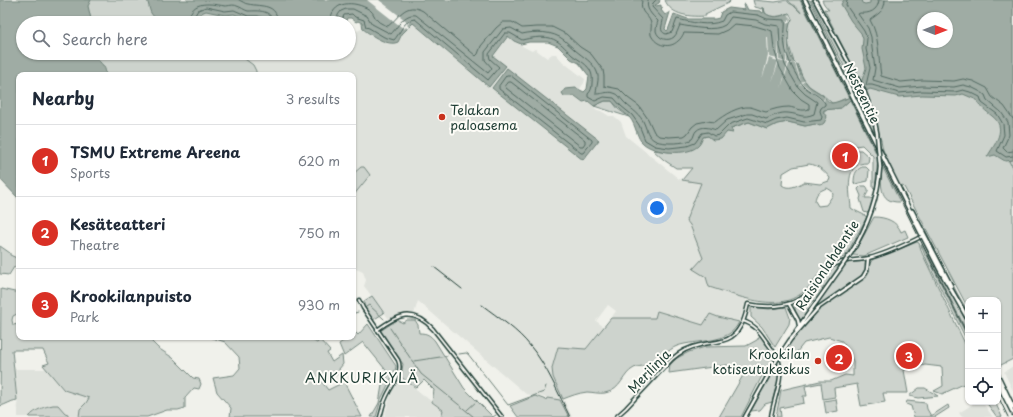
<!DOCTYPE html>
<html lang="en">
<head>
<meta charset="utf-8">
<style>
  :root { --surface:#fff; --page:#f6f6f7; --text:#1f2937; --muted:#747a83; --line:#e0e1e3; --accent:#d93025 }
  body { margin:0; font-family:"Playpen Sans",sans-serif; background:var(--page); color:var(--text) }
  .controls { position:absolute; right:12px; bottom:12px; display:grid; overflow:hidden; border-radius:8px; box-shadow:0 1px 3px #0004 }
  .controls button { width:36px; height:36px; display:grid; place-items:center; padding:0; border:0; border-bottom:1px solid var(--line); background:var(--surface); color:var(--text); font:20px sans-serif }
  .compass { position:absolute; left:917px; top:12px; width:36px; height:36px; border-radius:50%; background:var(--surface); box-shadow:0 1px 3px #0004; rotate:90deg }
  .you { position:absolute; left:657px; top:208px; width:14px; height:14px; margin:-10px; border:3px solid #fff; border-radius:50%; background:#1a73e8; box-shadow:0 0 0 6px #1a73e833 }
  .badge { display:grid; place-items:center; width:26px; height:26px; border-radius:50%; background:var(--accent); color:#fff; font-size:13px; font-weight:700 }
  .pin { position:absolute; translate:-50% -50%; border:2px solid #fff; box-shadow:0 1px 4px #0006 }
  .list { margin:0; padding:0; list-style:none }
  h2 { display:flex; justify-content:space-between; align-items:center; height:52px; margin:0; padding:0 16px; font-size:17px }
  h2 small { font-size:13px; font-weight:400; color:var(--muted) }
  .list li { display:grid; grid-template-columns:26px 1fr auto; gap:12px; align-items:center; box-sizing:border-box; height:72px; padding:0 16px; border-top:1px solid var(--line) }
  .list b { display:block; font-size:15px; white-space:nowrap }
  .list p { margin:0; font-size:13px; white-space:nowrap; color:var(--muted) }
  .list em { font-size:13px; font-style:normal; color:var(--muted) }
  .icon { flex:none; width:22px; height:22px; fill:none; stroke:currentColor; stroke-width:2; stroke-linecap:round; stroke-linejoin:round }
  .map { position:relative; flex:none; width:1013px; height:417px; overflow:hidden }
  .search { position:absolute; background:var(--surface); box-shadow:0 1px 3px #0004; left:16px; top:16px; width:340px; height:44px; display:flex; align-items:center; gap:10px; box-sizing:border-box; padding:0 14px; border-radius:22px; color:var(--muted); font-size:15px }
  .panel { position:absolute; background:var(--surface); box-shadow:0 1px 3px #0004; left:16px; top:72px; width:340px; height:268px; border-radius:8px }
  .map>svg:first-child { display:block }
  .built { fill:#dfe2dc }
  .green { fill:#cdd3cd; stroke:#768880; fill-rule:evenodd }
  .water { fill:#9faca4; stroke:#6c8077; fill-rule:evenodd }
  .pier { fill:#f0f1eb }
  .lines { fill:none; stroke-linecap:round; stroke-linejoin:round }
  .shore { stroke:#526961; stroke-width:1 }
  .stream { stroke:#6c8077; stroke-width:1 }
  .tertiary-casing { stroke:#1f3d34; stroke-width:5 }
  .secondary-casing { stroke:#1f3d34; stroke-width:5.5 }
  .primary-casing { stroke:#1f3d34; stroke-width:6 }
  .tertiary { stroke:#fdfcf7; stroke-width:2 }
  .secondary { stroke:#fdfcf7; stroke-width:2.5 }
  .primary { stroke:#fdfcf7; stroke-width:3 }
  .rail { stroke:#1f3d34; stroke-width:1 }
  .secondary-bridge-casing { stroke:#1f3d34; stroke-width:5.5; stroke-linecap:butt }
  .secondary-bridge { stroke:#fdfcf7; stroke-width:2.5 }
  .poi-dot { fill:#c8321e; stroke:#fdfcf7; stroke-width:1.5 }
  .labels { text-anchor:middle; stroke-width:4; stroke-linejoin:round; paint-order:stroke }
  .street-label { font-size:13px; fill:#1f3d34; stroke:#fdfcf7 }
  .poi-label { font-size:13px; fill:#1f3d34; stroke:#fdfcf7; text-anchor:start }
  .neighbourhood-label { font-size:14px; letter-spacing:1px; fill:#1f3d34; stroke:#fdfcf7 }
</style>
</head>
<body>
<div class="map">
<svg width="1013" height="417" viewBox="0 0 1013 417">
  <rect width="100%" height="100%" fill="#f0f1eb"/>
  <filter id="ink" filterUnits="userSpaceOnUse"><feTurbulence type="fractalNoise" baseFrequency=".025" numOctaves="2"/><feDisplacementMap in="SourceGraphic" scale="8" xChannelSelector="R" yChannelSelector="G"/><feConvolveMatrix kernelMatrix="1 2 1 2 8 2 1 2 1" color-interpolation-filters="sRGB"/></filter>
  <g filter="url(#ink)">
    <path class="built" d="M 800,0 L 803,0 L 851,97 L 849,98 Z
      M 413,23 L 489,87 L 505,66 L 493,56 L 508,36 L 514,41 L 521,44 L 522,46 L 532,51 L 535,49 L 547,58 L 552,54 L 556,54 L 563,62 L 585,79 L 584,83 L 579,90 L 576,88 L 575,96 L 583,102 L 588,101 L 597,110 L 601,111 L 609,116 L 614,116 L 621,122 L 626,136 L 679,179 L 701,183 L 686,220 L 690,225 L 703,258 L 706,277 L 709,287 L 747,298 L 739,322 L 718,317 L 710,314 L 703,325 L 657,311 L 655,318 L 611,318 L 616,311 L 608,305 L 596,321 L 604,327 L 586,349 L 558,347 L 552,367 L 553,377 L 572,417 L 569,417 L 560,400 L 526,394 L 418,301 L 414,314 L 399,315 L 389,319 L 364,286 L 366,280 L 363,272 L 354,268 L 353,266 L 353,196 L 370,175 L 361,167 L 353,174 L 353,75 L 256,75 L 256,71 L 253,65 L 245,60 L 243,53 L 349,53 L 349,35 L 363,28 L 363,29 L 401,38 L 402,34 Z
      M 853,99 L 968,334 L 968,338 L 850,100 Z
      M 1013,366 L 1013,391 L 1004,372 Z
      M 15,369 L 46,369 L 64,390 L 89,398 L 86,403 L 80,409 L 79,417 L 68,417 L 68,414 L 65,413 L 58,406 L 43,407 L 35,411 L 29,417 L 18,417 L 18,411 Z
      M 401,377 L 432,402 L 447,414 L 438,417 L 384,417 L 391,394 Z
      M 976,402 L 982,402 L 993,417 L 962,417 L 959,413 Z"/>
    <path class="green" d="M 84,0 L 158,0 L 202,7 L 261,11 L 265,23 L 258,20 L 255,23 L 79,23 Z
      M 665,0 L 731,0 L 728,3 L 705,14 L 706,16 C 691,17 671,16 665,0 Z
      M 753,0 L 775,2 L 787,0 L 789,3 L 793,5 L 801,13 C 799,7 791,5 788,0 L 800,0 L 849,98 C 842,98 839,103 832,103 L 823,95 L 809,86 L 803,78 L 797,64 L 794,62 L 789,46 L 788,39 L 789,25 L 792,19 L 789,13 C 781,16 772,19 765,13 L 764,8 L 762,8 L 762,9 L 755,7 Z
      M 807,0 L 810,0 L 856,95 L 854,96 Z
      M 811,0 L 813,0 L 848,66 L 845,68 Z
      M 822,0 L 1013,0 L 1013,359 L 999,366 L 998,300 L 968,300 L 968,308 L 904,187 L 898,184 L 883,150 L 881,140 L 874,124 L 876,135 L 875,137 L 855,98 L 857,98 L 858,100 L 862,99 L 862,98 L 859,99 L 858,97 L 872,78 L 874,55 L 864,20 L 849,14 L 861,29 L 864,31 L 867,36 L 867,43 L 870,44 L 868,48 L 871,51 L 869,55 L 872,59 L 870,64 L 872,72 L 866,84 L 860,89 L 857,94 L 846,69 L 850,68 L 859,85 L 861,83 L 824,9 L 829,10 L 824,4 ZM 923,18 L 947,18 L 947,42 L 923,42 Z
      M 81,53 L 243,53 L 245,59 L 253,65 L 256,71 L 256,75 L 94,75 Z
      M 850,100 L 878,157 L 875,190 L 873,188 L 873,156 L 862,145 L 855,146 L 856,150 L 861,150 L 869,157 L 868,163 C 843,162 850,192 851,208 C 856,212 862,213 867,217 L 845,257 C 826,261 823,269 812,283 C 785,318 743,297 709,287 L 706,277 L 693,269 L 703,258 L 690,225 L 686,220 L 701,183 L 682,180 L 692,168 L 676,168 L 664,160 L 653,150 L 669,152 L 698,146 L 703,137 L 727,132 L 731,128 L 749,122 L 767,129 L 777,124 L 788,122 L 805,126 L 815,124 L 824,113 L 824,110 L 841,108 ZM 809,164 C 819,165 824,171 830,178 L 829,181 L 820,184 L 804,182 C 797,186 788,190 782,185 L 783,173 L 793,167 ZM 827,188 L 832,191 L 833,195 L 826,205 L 818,206 L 815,201 C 816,193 819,191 827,188 Z
      M 605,101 L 612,101 L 618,109 L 629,117 L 594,106 Z
      M 882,166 L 900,202 C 878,203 881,183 882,166 Z
      M 361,167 L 364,167 L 370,175 L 353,196 L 353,174 Z
      M 862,167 L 866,167 L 869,170 L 868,181 L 855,184 L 854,183 C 854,176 855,170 862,167 Z
      M 861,186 L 866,186 C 871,191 866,194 865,198 L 870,198 L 873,199 L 870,211 L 867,213 L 864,212 L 860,199 L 861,196 L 858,189 Z
      M 874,217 C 885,217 897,221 901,232 L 905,230 L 908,237 L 864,256 L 853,255 Z
      M 923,228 L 925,229 L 957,293 L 968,312 L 968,317 Z
      M 917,242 L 919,243 L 922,253 L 968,350 L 968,382 L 942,394 L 934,391 L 943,386 L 942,367 L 925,365 L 904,370 L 908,393 L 883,393 L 885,402 L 861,406 L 857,384 L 834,388 L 835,397 L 823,399 L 821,383 L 805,386 L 807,396 L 803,396 L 804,403 L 780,408 L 781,417 L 776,417 L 781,390 L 820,381 L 831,381 L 845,375 L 853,376 L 853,361 L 842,341 L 829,337 L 804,343 L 796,353 L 781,357 C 794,336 810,315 829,301 C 840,293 854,288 863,278 C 868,273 868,264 873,259 Z
      M 921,245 L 922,245 L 968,338 L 968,343 L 927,261 Z
      M 0,246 L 10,253 L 10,255 L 19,259 L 19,268 L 14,267 L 9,275 L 0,274 Z
      M 928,254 L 932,257 L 968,325 L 968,334 Z
      M 866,261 L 867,263 C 863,282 843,288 829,298 C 821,304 815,312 808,318 L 846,263 Z
      M 841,263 L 802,319 L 800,320 L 795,311 L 795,304 C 799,300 806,298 810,293 C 821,282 826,268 841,263 Z
      M 1,289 L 19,293 L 19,313 L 13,316 L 12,320 L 13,325 L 19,324 L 19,337 L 147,337 L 158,348 L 173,358 L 193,378 L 199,379 L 201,384 L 199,389 L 194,388 L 185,398 L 185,408 L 178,410 L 167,410 L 147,417 L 79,417 L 80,409 L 86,403 L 89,398 L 64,390 L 43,365 L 49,363 L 43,350 L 12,350 L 17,400 C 10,401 6,405 0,406 Z
      M 372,296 L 384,313 L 373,320 L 364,307 L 364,301 Z
      M 751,307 L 769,309 L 786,307 L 790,318 L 789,324 L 775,347 L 762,327 L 751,317 Z
      M 657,311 L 703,325 L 710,314 L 718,317 L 739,322 C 729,345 697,339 677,346 C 667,350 663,358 655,363 C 648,367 641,365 634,368 C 622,374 622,390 605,393 C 599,394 592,392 587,392 C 578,393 571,396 563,399 L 553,377 L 552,368 L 558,347 L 586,349 L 611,318 L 655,318 Z
      M 397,320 L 403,323 L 407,320 L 415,320 L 418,325 L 419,333 C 427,333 430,335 435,341 L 464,388 L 493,417 L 441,417 L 443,410 L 432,402 L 434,390 L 424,380 L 416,388 L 401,377 L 403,364 L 380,331 Z
      M 368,324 L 396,366 L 395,371 L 381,399 L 376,417 L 371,417 L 379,403 L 382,385 L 389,374 L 363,342 L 344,356 L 339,344 L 349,337 L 353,337 L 353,333 L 355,332 L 358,335 Z
      M 760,335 L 770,349 L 775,358 L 764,377 L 762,372 L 762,376 L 741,417 L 719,417 L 745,372 L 741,366 L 732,367 L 727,365 L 669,373 L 670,365 L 677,358 L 689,352 L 705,347 L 746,346 L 757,340 Z
      M 210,337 L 307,337 L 317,343 L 320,340 L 330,351 L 327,353 L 332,362 L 342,355 L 343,364 L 339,369 L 340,373 L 322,382 L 328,390 L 344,382 L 362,417 L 230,417 L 231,408 L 217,392 L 213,378 L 234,375 L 240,368 L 239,357 L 225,342 Z
      M 777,363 L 779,377 L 772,402 L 765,404 L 760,410 L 751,411 Z
      M 919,388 L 925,388 L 938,396 L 918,398 L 909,396 Z
      M 535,396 L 546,400 L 547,398 L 560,400 L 569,417 L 518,417 L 510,406 Z
      M 836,399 L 838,411 L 826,413 L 824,401 Z
      M 907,401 L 926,403 L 927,409 L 931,416 L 948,405 L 949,408 L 935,417 L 914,417 L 911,406 L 906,404 Z
      M 986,402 L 995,402 L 1002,417 L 997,417 Z
      M 53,405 L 58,405 L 65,413 L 68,414 L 68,417 L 29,417 C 36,409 44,407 53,405 Z"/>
    <path class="water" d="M 0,0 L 91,0 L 88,6 L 91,19 L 93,23 L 23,23 L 23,53 L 97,53 L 98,60 C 103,65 106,68 106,75 L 19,75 L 19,199 L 0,179 Z
      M 147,0 L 660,0 L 659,3 L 655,5 L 656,6 L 661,5 L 661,7 L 663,8 L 661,10 L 665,15 L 670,12 L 665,29 L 667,31 L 668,30 L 674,14 L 688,19 L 715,19 L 719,18 L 721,12 L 729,8 L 745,10 L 743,5 L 745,4 L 748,10 L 761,11 L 762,13 L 764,12 L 763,8 L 764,8 L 765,13 C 772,19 781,17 789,13 L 792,19 C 786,29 787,51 793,61 C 794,62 796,63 797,65 C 800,73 803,80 809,86 C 813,90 818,91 822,95 C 825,97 827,102 831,103 C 834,104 853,96 857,94 L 858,90 L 854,86 L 861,83 L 866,68 L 862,49 L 863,39 L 861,33 L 851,21 L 842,6 L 841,4 L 844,0 L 861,0 L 862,3 L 865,4 L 870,3 L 870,0 L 1013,0 L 1013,160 L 1005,161 L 995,155 L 987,157 C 995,144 1008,128 992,116 C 986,111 980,107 977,100 L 963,94 L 956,96 L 922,95 L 899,97 L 870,89 L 862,93 L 858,97 L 850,100 L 841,108 L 824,110 L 823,112 L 827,117 L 824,123 L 820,126 L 815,124 L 805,126 L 788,122 L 777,124 L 767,129 L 749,122 L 731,128 L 733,133 L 727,132 L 721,139 L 713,140 L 708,136 L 703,137 C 702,139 701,143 699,145 C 689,157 653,153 643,143 C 637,139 636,125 630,118 C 625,112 617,108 612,101 L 605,101 L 594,106 L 588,101 L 583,102 L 575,96 L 564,96 L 562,93 L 565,89 L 576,88 L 584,92 L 587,89 L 589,76 L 579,63 L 571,59 L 558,46 L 548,42 L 529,42 L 521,44 L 514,41 L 508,36 L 493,56 L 506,66 L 489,87 L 413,23 L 402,34 L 398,42 C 388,47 371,35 363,29 L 362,23 L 358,21 L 356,22 L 351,18 L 347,18 L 345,23 L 265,23 L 258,20 L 248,20 L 234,14 L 225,15 L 206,11 L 201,13 L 198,20 L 196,23 C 181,23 160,28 151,13 C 149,9 149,4 147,0 ZM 923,18 L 947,18 L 947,42 L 923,42 Z
      M 507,68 L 599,140 L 583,160 L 492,88 Z"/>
    <path class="pier" d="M 367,0 L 379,0 L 409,23 L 407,25 L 409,27 L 408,29 L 406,27 L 404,29 Z
      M 788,13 L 790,15 L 792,19 L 788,23 L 787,62 L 793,64 L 797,62 L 796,64 L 801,82 L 806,80 L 802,83 L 823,101 L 825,95 L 824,102 L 801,84 L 799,85 L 801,83 L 795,64 L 789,64 L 781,88 L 788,63 L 779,61 L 772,82 L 778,61 L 769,58 L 762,79 L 768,56 L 767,38 L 768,38 L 769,57 L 778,59 L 779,33 L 779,60 L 786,62 L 788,24 L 785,21 L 787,22 L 791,19 Z"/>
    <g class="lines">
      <path class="shore" d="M 239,0 C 242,1 245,4 248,4 C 262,7 277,3 278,23
        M 847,0 L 846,5 L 850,11 L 864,31 L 867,38 L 866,49 L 870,68 L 866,85 L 872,85 L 899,93 L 922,91 L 955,92 L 963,90 L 970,92 L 980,97 L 982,103 L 997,114 L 1003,124 L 1004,135 L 997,151 L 1006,157 L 1013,156
        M 879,0 C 878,11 869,14 860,13 L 858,14 L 868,28 L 871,37 L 872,48 L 875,68 L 873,80 L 900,88 L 922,86 L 954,87 L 963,85 L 971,87 L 981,92 L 985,95 L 987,100 L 1001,112 L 1008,122 L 1009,135 L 1003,148 L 1007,152 L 1013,151
        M 885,0 C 885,12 877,14 870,20 C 880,37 878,57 881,76 L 901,82 L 922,80 L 954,81 L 963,79 L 973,81 L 987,88 L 992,97 L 1004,106 L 1013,119
        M 188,23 C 190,0 207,3 225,6 C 229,6 233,4 237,6 C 241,7 244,10 248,11 C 254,11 261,10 267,13 C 271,15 272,19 272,23
        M 193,23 L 195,15 L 198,10 L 206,7 L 225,11 L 234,10 L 248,16 L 258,16 L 267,19 L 267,23
        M 330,23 C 331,0 354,0 370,10 C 374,13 374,17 377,20 C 379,23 385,25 388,26 C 399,18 405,1 423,11 L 476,56 L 478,54 L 481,46 L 496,28 L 503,22 L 512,22 L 522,28 L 537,27 L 552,27 L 566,34 L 580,47 L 591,54 L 603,70 L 604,76 L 604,86 L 619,89 L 628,98 L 639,106 L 648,119 L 654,132 L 659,136 L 669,137 L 684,136 L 687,134 L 692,127 L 697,123 L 707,121 L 715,122 C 724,115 738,106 750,107 C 755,108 761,111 766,112 C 773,109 781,107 789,107 C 796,108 802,112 809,109 L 809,104 L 801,99 L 793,91 L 780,68 L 774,49 L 772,31 L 755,26 L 734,24 L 727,30 L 718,34 L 684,33 C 682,36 681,39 678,41 C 670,49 656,46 651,35 C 650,31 652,27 651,23 C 648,13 639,15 642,0
        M 336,23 L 338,15 L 341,11 L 346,9 L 353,9 L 367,16 L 372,24 L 391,34 C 398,27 404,13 416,15 L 488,73 L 492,68 L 485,60 L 485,52 L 503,29 L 511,28 L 522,34 C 535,31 553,31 564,40 C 568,43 571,47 575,50 C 583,57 593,62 597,72 C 600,79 596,87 596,94 C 602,94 608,91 614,93 C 619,94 620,98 623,101 C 630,109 637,111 643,121 C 647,129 647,137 656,141 C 663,144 686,144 692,139 C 694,137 694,133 696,131 C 702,125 710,128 716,130 L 727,120 L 747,114 L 752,114 L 766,119 C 773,116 780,112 788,113 C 800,114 802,119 814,114 L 817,102 L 805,94 L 798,87 L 785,65 L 780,47 L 779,26 L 765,24 L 756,20 L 731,17 C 729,20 727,23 725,25 C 715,32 691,27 680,25 C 678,29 677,34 674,37 C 668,42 658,39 656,31 C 656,28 657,24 658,21 C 652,15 645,9 648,0
        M 341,23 L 344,15 L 352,14 L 355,17 L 364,20 L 366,27 L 369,28 L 384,37 L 394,40 C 400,34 404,19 415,19 L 488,80 L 499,67 L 490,59 L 489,54 L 505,33 L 510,33 L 522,40 C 530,38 541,36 550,38 C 560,41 565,48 572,55 C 583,63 594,67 592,83 C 592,88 591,91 588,94 L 588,97 L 595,101 L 604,97 L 614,98 L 621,106 L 632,115 L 639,125 L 645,140 L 655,146 L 669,148 L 687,146 L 695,143 L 702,133 L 708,132 L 714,136 L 719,135 L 730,124 L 748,118 L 767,124 L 776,120 L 787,118 L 804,122 L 821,120 L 822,117 L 820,111 L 821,108 L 825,105 L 825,103 C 819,95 809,92 803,85 C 796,77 786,56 785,46 C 783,37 786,28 785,20 L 767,19 L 758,15 L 730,12 L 725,15 L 722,21 C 708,27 691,22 677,19 L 672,32 L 666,34 C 658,31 663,25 663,19 L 652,7 L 653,3 L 656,0
        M 507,75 L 510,75 L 592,140 L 592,142 L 583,153 L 581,153 L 499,89 L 499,86 Z
        M 508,82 L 511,82 L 585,140 L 585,143 L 583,146 L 580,146 L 506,88 L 505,86 Z"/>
      <path class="stream" d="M 1009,161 L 1011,165 L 1013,165
        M 366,307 L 369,305 L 384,319
        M 353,311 L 355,313 L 358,312
        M 390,328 L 421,374 L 474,417
        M 459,354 L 466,353 L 468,354 L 508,405 L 541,393 L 544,392 L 546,386
        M 414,361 L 447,356
        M 467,410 L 477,401
        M 493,417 L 496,415"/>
      <defs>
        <path id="tertiary" d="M 359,300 L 363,308 L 398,360 C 404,373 390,387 386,398 C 383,404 382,411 380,417
          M 743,321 C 755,325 759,331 766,341 C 771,348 776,354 779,362 C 784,378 773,400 771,417
          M 377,330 C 397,315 413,307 433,329 L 502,417
          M 616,417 L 626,408 L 672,359 C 680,352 689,347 700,345 C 715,341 731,344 740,327 C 745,320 746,312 748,304 C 771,309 797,307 813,288 C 820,279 825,268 836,264 C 846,259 858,261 869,258 C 887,254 906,244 923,236"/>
        <path id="secondary" d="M 815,0 L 864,91 L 874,118 L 877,133
          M 851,253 C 868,226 878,199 880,167
          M 789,304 L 798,320 L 799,325
          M 796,331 L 840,269
          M 790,340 L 818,308 L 863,277 L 867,270 L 868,259
          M 778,358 L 790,340
          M 745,417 L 774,365"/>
        <path id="primary" d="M 805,0 L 919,229 L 940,270 L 968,319
          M 912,211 L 951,286
          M 998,376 L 1013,407
          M 998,383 L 1013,413"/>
      </defs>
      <use href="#tertiary" class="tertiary-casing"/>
      <use href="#secondary" class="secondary-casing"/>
      <use href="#primary" class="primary-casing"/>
      <use href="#tertiary" class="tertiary"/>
      <use href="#secondary" class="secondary"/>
      <use href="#primary" class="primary"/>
      <path class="rail" d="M 801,0 L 968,336
        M 434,267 L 462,289
        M 482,305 C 499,318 518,330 531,347 C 547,366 559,395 570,417
        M 998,396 L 1008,417"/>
      <defs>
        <path id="secondary-bridge" d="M 877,133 L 880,167
          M 840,269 L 851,253
          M 774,365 L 778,358"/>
      </defs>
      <use href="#secondary-bridge" class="secondary-bridge-casing"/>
      <use href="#secondary-bridge" class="secondary-bridge"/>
    </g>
  </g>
  <g class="poi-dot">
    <circle cx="442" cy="117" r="4"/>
    <circle cx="818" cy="361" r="4"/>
  </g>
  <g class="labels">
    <g class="street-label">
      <text transform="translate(862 93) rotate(64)" y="5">Nesteentie</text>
      <text transform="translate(827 265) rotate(-57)" y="5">Raisionlahdentie</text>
      <text transform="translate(649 371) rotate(-46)" y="5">Merilinja</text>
    </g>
    <g class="poi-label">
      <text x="450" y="115">Telakan<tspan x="450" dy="15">paloasema</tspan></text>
      <text x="810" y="359" text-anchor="end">Krookilan<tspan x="810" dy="15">kotiseutukeskus</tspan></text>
    </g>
    <g class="neighbourhood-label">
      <text x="362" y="383">ANKKURIKYLÄ</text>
    </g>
  </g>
</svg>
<div class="controls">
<button>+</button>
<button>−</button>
<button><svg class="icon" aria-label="locate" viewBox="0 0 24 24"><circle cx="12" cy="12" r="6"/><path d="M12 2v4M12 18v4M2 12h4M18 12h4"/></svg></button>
</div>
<svg class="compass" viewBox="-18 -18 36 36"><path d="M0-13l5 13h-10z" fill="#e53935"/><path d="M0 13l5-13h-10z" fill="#747a83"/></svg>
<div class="you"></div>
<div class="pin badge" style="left:845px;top:156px">1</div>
<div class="pin badge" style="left:839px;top:358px">2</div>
<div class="pin badge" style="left:909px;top:356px">3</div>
<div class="search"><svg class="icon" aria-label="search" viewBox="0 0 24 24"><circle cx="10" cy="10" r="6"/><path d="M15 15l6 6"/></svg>Search here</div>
<section class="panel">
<h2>Nearby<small>3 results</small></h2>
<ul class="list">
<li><span class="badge">1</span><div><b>TSMU Extreme Areena</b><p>Sports</p></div><em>620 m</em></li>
<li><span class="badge">2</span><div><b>Kesäteatteri</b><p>Theatre</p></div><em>750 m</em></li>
<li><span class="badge">3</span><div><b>Krookilanpuisto</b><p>Park</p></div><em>930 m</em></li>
</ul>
</section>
</div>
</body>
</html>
